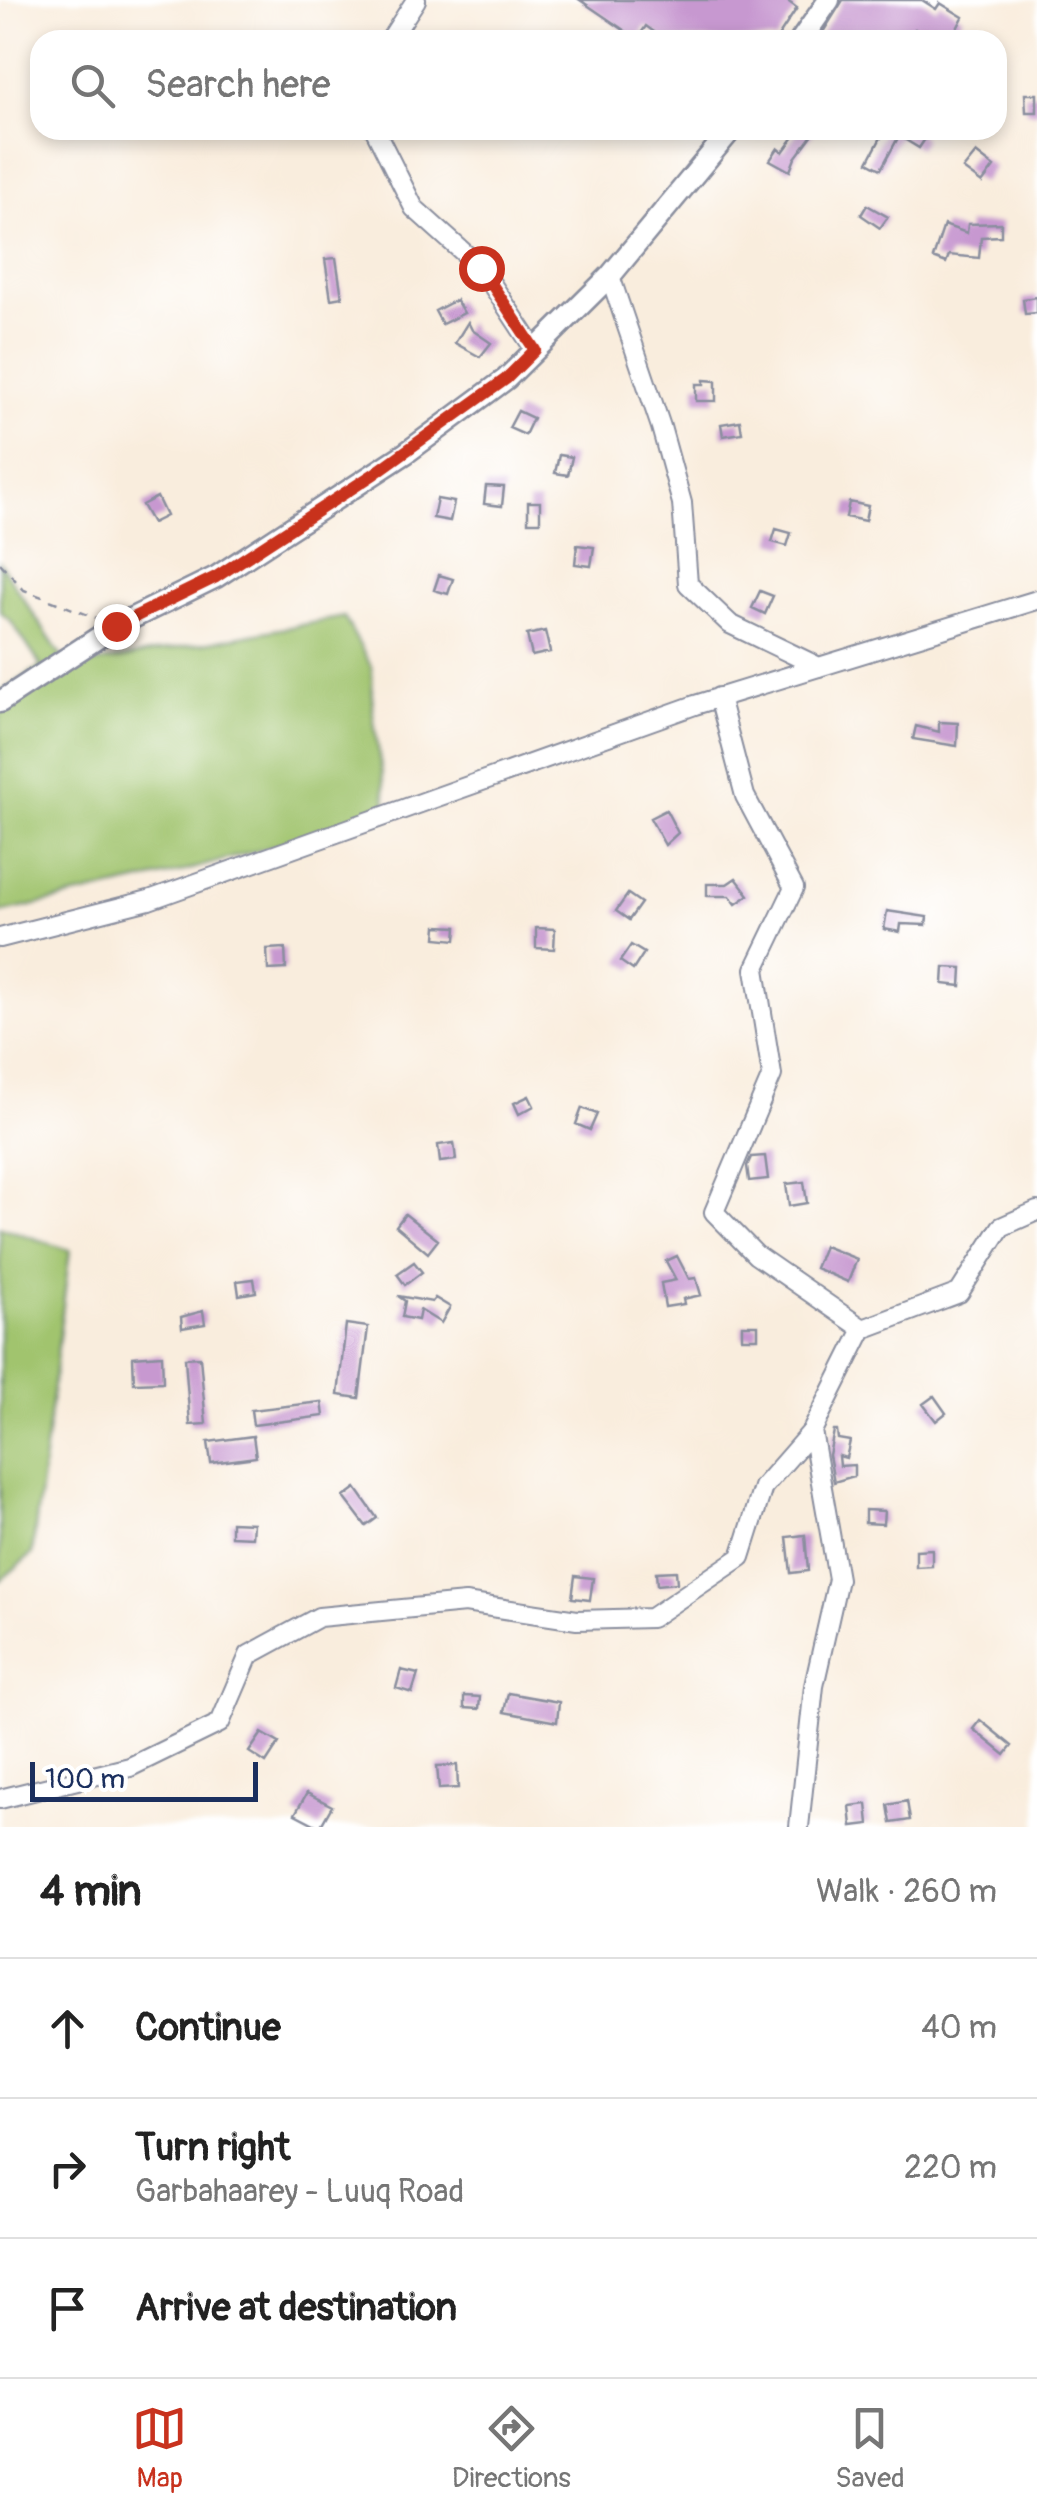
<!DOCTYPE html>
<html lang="en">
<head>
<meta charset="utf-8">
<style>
  :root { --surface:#fff; --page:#f6f6f6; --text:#222; --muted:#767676; --line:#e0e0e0; --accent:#c8321e }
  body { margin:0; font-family:Pangolin,sans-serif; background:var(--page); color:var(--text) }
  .scale { position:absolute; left:30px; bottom:25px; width:228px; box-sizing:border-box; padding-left:10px; border:5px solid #1b2f5e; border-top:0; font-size:28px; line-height:35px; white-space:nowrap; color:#1b2f5e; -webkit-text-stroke:8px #fff; paint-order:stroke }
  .stop { position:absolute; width:30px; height:30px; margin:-22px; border:8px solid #c8321e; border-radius:50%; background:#fff }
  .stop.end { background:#c8321e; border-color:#fff; box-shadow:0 2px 10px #0008 }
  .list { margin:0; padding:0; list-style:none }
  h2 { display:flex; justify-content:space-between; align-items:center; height:130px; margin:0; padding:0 40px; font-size:42px }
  h2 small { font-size:32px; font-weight:400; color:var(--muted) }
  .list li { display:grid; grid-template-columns:65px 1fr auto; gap:30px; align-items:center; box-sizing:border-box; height:140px; padding:0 40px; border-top:2px solid var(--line) }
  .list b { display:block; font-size:38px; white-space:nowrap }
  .list p { margin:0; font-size:32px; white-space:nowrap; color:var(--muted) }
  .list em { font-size:32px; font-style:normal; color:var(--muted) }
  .icon { flex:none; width:55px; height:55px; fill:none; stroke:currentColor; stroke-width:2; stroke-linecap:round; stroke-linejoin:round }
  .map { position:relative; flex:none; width:1037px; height:1827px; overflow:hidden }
  .search { position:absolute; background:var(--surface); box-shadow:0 5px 15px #0003; left:30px; right:30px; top:30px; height:110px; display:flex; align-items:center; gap:25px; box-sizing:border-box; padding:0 35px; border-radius:30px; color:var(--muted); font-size:38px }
  .sheet { height:550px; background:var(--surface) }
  nav { display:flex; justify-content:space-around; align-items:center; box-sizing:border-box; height:140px; border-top:2px solid var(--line); background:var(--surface); font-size:28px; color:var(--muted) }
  nav a { display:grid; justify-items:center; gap:5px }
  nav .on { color:var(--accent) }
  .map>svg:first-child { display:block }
  .green { fill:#a1c46e; stroke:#5e7a66; stroke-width:2.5 }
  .building { fill:#c798d0 }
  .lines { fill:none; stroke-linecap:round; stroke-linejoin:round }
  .minor-casing { stroke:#8a8e9e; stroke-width:22 }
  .tertiary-casing { stroke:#8a8e9e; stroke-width:25 }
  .path { stroke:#8a8e9e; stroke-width:2.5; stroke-dasharray:8 8; stroke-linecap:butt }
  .minor { stroke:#fff; stroke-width:18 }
  .tertiary { stroke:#fff; stroke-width:20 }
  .route { stroke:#c8321e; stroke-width:12 }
</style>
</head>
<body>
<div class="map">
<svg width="1037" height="1827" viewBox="0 0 1037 1827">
  <rect width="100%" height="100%" fill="#fff"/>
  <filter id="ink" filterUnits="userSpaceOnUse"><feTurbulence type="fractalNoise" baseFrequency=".01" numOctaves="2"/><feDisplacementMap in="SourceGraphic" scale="20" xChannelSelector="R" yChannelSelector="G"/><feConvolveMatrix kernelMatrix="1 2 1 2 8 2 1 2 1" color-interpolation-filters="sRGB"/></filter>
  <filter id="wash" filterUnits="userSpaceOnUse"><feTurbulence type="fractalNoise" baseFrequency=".0048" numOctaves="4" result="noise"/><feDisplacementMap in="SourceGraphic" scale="40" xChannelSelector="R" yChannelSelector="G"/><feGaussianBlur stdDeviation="2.25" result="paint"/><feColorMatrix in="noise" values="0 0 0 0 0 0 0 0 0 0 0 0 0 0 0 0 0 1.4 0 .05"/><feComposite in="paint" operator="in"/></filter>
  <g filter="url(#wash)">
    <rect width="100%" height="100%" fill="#f9eddd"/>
    <path class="green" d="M 0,563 L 69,668 L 344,617 L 372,668 L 373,714 L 388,814 L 178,873 L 0,913 L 0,693 L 41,666 L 11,621 L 0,612 Z
      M 0,1227 L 70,1250 L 32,1554 L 0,1581 Z"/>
    <g id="blocks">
      <path class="building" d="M 580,0 L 786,0 L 797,8 L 776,40 L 665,40 L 646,26 L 637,39 Z
        M 843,0 L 922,0 L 936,9 L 940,3 L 963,17 L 951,40 L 929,40 L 915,29 L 905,40 L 818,40 Z
        M 1025,94 L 1037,94 L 1037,112 L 1026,112 Z
        M 799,130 L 816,130 L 795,158 L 790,171 L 770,160 L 778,148 L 783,152 Z
        M 885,130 L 924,130 L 920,135 L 925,139 L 919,148 L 899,136 L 881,169 L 868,162 Z
        M 976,153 L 994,167 L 982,183 L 963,169 Z
        M 867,205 L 888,217 L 880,228 L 861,215 Z
        M 1001,223 L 1001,236 L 981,237 L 979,258 L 949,255 L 946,263 L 933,258 L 944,225 L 967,233 L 968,224 Z
        M 336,258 L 342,297 L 331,299 L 325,259 Z
        M 1037,297 L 1037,313 L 1025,314 L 1023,299 Z
        M 456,300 L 464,313 L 442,324 L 435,311 Z
        M 468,322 L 472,330 L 491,343 L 480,357 L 455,343 Z
        M 704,380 L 716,381 L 716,401 L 696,401 L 696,384 L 704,384 Z
        M 518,411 L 533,418 L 525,435 L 509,428 Z
        M 740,421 L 742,433 L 723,436 L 721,424 Z
        M 559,455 L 572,457 L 568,475 L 555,473 Z
        M 486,486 L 504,487 L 502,506 L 484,504 Z
        M 157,497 L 166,516 L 152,523 L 142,505 Z
        M 437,499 L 454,502 L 450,521 L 433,518 Z
        M 528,502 L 540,502 L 540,522 L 528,522 Z
        M 849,502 L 868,506 L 865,521 L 846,517 Z
        M 776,529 L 791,533 L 787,546 L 772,542 Z
        M 577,545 L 594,547 L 591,566 L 575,564 Z
        M 439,575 L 453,579 L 448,594 L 434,590 Z
        M 760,591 L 773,596 L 765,614 L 752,608 Z
        M 545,631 L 550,652 L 532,656 L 527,635 Z
        M 939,722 L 958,723 L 957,746 L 913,739 L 916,726 L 939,732 Z
        M 666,810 L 678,833 L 665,845 L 650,818 Z
        M 736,878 L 749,895 L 736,904 L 730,896 L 707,896 L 707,884 L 727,884 Z
        M 628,894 L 641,903 L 629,920 L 616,911 Z
        M 887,911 L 927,917 L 926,925 L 901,924 L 900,932 L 884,929 Z
        M 437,926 L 457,927 L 456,940 L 436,938 Z
        M 536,928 L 555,929 L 554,949 L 536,948 Z
        M 631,945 L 644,953 L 633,970 L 620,961 Z
        M 285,948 L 286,969 L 268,970 L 267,949 Z
        M 944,967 L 962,968 L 961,986 L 943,984 Z
        M 529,1096 L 534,1106 L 519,1114 L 514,1103 Z
        M 582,1108 L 597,1114 L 590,1130 L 576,1124 Z
        M 454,1143 L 456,1160 L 440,1162 L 438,1145 Z
        M 765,1156 L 768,1179 L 749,1181 L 747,1166 L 751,1157 Z
        M 804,1182 L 807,1203 L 789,1206 L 786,1184 Z
        M 405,1214 L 438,1240 L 428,1253 L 396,1226 Z
        M 824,1246 L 857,1259 L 848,1282 L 815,1268 Z
        M 677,1256 L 689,1279 L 696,1278 L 701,1295 L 683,1299 L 684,1304 L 665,1307 L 661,1283 L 676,1280 L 666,1261 Z
        M 414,1262 L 422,1272 L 405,1285 L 397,1274 Z
        M 254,1279 L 256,1292 L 239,1295 L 237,1281 Z
        M 398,1296 L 432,1302 L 435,1298 L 450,1307 L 441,1323 L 420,1310 L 418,1320 L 402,1317 L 405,1301 Z
        M 203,1311 L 205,1324 L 182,1328 L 181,1317 Z
        M 346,1324 L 368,1327 L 359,1398 L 338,1395 Z
        M 742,1325 L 758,1325 L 758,1338 L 742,1338 Z
        M 162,1355 L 163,1382 L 134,1383 L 133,1357 Z
        M 200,1357 L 206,1424 L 190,1425 L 185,1358 Z
        M 934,1396 L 946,1413 L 936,1421 L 923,1404 Z
        M 322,1402 L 324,1416 L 253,1425 L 251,1410 Z
        M 834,1431 L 837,1431 L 838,1439 L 850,1441 L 846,1458 L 839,1456 L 840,1466 L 854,1465 L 854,1476 L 834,1482 L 829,1455 Z
        M 253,1436 L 256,1457 L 211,1463 L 208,1442 Z
        M 356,1488 L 377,1518 L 366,1526 L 344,1497 Z
        M 865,1510 L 884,1511 L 883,1524 L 865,1523 Z
        M 231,1522 L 253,1523 L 252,1537 L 231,1536 Z
        M 805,1535 L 808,1571 L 791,1573 L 787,1537 Z
        M 932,1549 L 932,1566 L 916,1567 L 916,1550 Z
        M 676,1571 L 677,1583 L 657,1585 L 656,1572 Z
        M 575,1576 L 593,1578 L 590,1600 L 572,1598 Z
        M 401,1670 L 418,1674 L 412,1693 L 396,1688 Z
        M 508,1693 L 559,1702 L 557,1722 L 504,1712 Z
        M 464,1696 L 480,1697 L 479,1709 L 464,1708 Z
        M 980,1720 L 1012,1746 L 1005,1755 L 973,1729 Z
        M 262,1733 L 279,1743 L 266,1763 L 249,1752 Z
        M 457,1765 L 458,1788 L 439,1789 L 437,1766 Z
        M 307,1793 L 332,1806 L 320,1827 L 295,1814 Z
        M 907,1801 L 910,1820 L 891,1823 L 888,1805 Z
        M 867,1804 L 869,1824 L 852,1826 L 850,1806 Z"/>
    </g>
  </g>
  <g filter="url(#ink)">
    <use href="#blocks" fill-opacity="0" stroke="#8a8e9e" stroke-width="2.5"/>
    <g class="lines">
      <defs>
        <path id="minor" d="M 390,40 L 416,0
          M 375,130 L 414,208 L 481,268 L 535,350
          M 610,276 L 661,427 L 682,503 L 688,584 L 730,624 L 819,667
          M 719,697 L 745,796 L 794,888 L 755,969 L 772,1075 L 714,1212 L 756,1255 L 863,1329 L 812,1431 L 838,1579 L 814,1686 L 799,1827
          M 0,938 L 149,900 L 695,705 L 1037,600
          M 863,1329 L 959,1293 L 1001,1227 L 1037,1211
          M 0,1799 L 130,1767 L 220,1723 L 249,1655 L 319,1617 L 465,1603 L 577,1620 L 651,1618 L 741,1557 L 763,1487 L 812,1431"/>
        <path id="tertiary" d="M 801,40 L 829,0
          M 0,702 L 116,626 L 216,577 L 406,453 L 506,379 L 610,276 L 731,130"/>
      </defs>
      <use href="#minor" class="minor-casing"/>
      <use href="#tertiary" class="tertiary-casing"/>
      <path class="path" d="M 0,563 L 24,590 L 96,618"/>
      <use href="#minor" class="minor"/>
      <use href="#tertiary" class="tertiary"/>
    </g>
  </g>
  <g class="lines" filter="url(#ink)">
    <path class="route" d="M 116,626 L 216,577 L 374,474 L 506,379 L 535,350 L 481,268"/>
  </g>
</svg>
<div class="scale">100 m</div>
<div class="stop" style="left:481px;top:268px"></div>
<div class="stop end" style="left:116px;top:626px"></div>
<div class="search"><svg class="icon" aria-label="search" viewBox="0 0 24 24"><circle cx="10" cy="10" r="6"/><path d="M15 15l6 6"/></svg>Search here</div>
</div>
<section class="sheet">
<h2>4 min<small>Walk · 260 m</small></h2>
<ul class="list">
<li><svg class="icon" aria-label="ahead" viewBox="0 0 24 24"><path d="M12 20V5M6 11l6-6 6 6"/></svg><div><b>Continue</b></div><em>40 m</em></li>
<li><svg class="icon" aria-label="right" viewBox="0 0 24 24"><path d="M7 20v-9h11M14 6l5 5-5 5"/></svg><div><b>Turn right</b><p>Garbahaarey - Luuq Road</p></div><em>220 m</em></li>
<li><svg class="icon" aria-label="arrive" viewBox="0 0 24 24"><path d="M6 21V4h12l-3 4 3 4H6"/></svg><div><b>Arrive at destination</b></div></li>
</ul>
</section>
<nav>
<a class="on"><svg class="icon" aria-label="map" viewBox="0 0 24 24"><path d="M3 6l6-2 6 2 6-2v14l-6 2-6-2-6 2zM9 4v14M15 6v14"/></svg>Map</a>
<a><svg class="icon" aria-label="directions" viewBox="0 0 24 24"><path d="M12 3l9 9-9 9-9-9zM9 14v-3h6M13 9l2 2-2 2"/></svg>Directions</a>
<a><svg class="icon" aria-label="saved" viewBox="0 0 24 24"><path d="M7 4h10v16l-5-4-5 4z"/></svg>Saved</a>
</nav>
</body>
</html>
